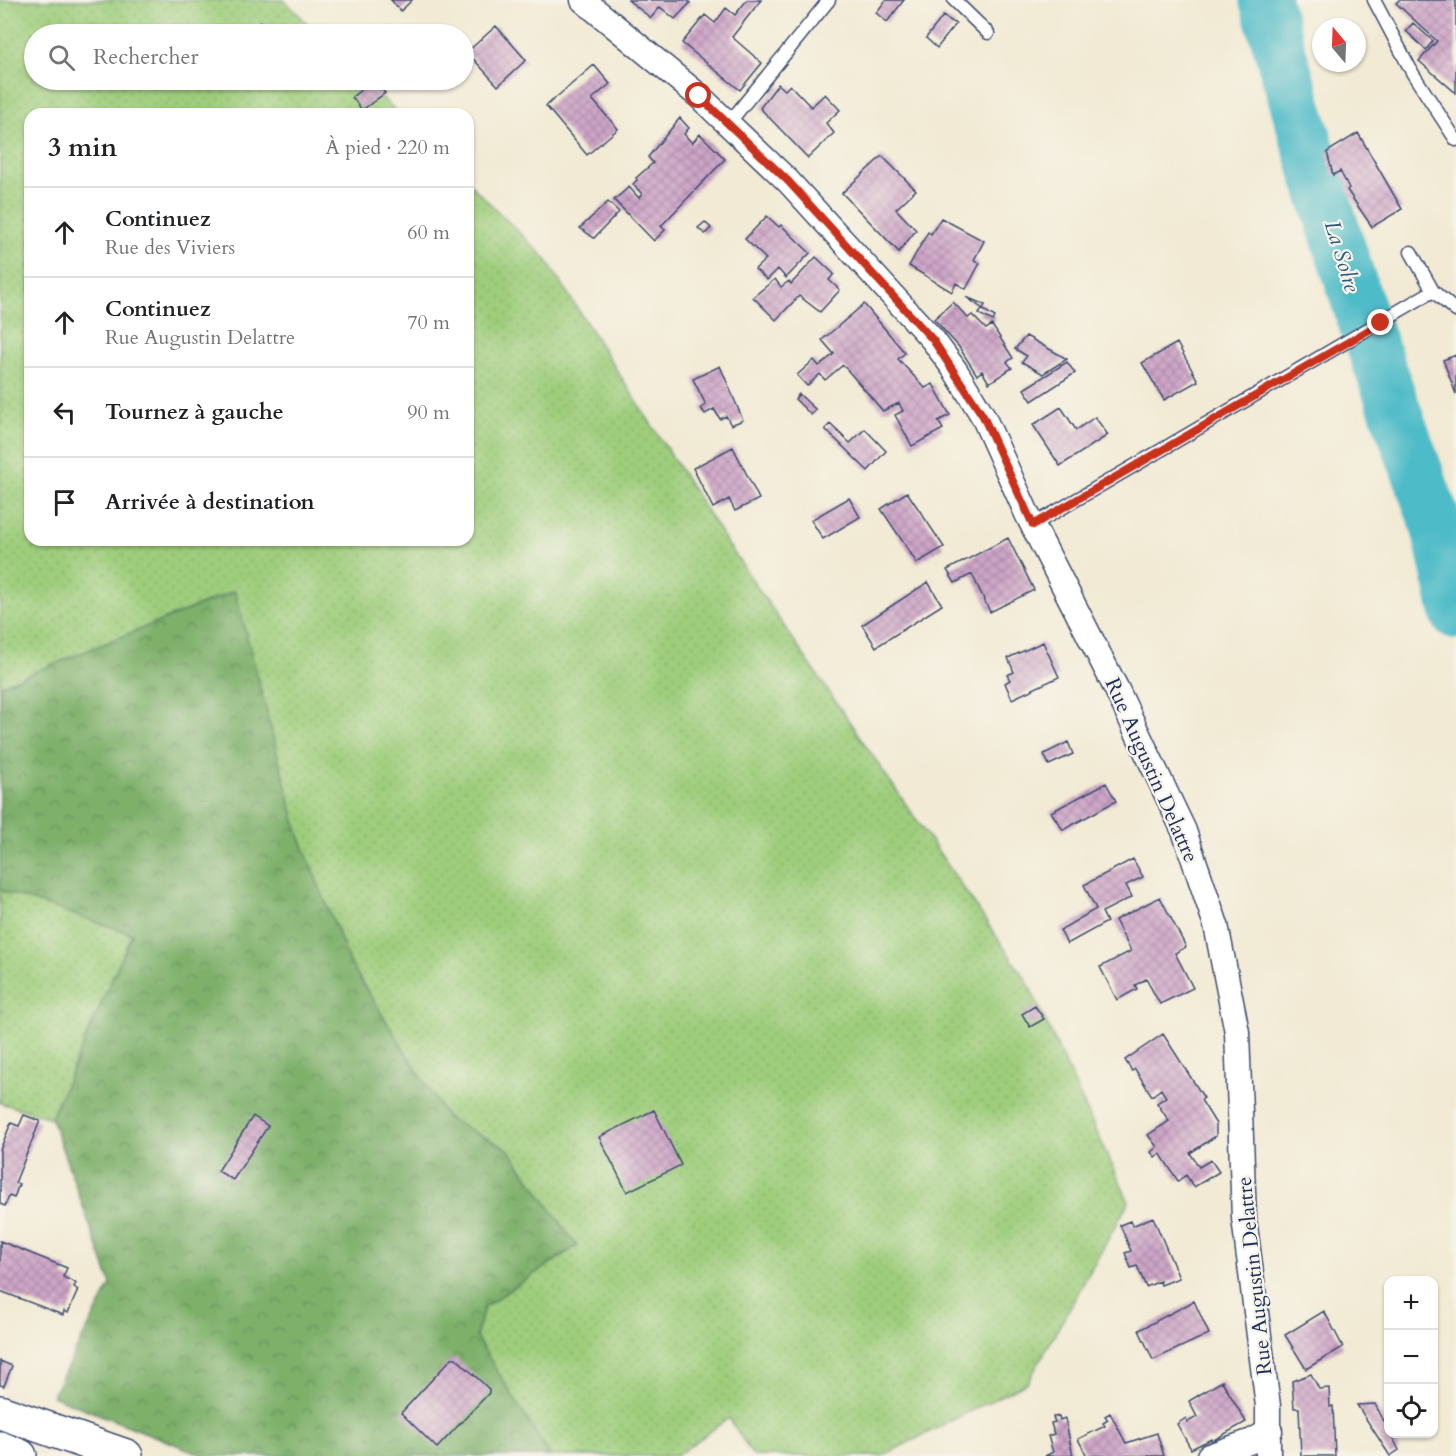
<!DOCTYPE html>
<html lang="fr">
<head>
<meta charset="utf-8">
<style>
  :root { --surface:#fff; --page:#f6f6f6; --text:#202124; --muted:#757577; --line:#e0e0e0 }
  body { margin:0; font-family:Cardo,serif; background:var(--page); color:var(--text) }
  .controls { position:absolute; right:18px; bottom:18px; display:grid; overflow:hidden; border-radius:12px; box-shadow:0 2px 4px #0004 }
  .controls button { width:54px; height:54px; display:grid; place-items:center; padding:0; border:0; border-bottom:2px solid var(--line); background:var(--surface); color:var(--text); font:30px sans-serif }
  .compass { position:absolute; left:1312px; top:18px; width:54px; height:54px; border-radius:50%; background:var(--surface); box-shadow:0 2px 4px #0004; rotate:341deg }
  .stop { position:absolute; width:18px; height:18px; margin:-14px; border:4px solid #c8321e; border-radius:50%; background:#fff }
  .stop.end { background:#c8321e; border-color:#fff; box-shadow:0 2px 6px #0008 }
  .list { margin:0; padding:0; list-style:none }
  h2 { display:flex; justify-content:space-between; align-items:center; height:78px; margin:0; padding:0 24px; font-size:26px }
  h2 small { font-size:20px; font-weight:400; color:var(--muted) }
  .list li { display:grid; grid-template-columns:39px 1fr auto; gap:18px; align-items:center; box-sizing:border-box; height:90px; padding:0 24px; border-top:2px solid var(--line) }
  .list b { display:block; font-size:22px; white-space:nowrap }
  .list p { margin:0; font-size:20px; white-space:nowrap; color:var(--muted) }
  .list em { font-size:20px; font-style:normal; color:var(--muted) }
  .icon { flex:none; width:33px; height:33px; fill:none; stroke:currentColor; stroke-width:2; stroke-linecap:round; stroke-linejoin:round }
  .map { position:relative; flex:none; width:1456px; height:1456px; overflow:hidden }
  .search { position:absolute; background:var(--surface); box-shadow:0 2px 4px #0004; left:24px; top:24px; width:450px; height:66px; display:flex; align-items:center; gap:15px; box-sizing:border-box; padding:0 21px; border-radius:33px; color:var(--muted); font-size:22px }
  .panel { position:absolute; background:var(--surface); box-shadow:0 2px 4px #0004; left:24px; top:108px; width:450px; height:438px; border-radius:18px }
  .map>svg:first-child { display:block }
  .grass { fill:url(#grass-dots); stroke:#5c7e6c; stroke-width:1.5 }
  .forest { fill:url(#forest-crowns); stroke:#4c7064; stroke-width:1.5 }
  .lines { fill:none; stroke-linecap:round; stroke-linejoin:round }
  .river { stroke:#4ebbc8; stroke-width:52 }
  .building { fill:url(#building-cross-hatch) }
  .lane-casing { stroke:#3b4b70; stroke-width:15 }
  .street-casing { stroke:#3b4b70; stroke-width:27 }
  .primary-casing { stroke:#3b4b70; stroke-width:36 }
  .lane { stroke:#fff; stroke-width:12 }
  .street { stroke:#fff; stroke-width:24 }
  .primary { stroke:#fff; stroke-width:33 }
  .route { stroke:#c8321e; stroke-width:8 }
  .labels { text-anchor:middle; stroke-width:4.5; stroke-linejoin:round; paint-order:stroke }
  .street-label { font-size:21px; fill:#1b2f5e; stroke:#f7f3e8 }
  .water-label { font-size:22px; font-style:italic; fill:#2a597e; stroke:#f7f3e8 }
</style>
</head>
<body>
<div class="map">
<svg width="1456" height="1456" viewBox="0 0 1456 1456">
  <defs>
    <pattern id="grass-dots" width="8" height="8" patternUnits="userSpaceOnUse" patternTransform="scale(1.5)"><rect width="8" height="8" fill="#9ecd7b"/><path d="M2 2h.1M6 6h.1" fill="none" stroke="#88b06d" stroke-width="1.8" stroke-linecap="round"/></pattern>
    <pattern id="forest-crowns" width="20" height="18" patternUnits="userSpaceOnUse" patternTransform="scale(1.5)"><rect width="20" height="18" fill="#7eb06b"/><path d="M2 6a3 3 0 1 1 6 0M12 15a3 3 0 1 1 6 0" fill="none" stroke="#66905b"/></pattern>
    <pattern id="building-cross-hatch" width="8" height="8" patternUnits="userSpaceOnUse" patternTransform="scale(1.5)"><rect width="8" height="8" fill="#cfa6c8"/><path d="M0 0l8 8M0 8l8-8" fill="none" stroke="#a788a6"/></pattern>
  </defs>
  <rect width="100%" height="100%" fill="#f7f3e8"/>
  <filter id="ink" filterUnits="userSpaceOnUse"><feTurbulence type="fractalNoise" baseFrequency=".0167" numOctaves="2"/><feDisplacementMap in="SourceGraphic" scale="12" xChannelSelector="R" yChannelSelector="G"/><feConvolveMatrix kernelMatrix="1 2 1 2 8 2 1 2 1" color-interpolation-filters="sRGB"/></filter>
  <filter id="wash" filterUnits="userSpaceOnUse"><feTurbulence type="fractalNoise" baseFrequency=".008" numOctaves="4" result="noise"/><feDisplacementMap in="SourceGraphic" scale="24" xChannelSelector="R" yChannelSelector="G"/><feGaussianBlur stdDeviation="1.35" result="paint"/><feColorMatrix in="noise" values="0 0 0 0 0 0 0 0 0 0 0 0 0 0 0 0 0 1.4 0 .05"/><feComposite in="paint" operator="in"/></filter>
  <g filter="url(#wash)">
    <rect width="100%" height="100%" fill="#f2ead4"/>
    <path class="grass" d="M 0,0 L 284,0 L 318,34 L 34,34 L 34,80 L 364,80 L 399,114 L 30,114 L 30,540 L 468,540 L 468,182 L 545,258 L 729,546 L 1027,981 L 1129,1202 L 1028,1382 L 882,1456 L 753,1456 L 729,1418 L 676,1456 L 550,1456 L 476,1338 L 484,1307 L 577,1246 L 508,1149 L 447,1118 L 351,965 L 299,836 L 234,591 L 0,686 Z
      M 0,890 L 132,933 L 51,1118 L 0,1103 Z"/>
    <path class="forest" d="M 235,591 L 299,836 L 351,965 L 447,1118 L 508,1149 L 577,1246 L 484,1307 L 476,1337 L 550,1456 L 205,1456 L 52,1396 L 111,1284 L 51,1118 L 132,934 L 0,890 L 0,686 Z"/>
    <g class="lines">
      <path class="river" d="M 1265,0 L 1317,176 L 1364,323 L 1437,527 L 1456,613"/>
    </g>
    <g id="blocks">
      <path class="building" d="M 391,0 L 412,0 L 401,11 Z
        M 628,0 L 687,0 L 690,3 L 675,19 L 660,7 L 651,18 Z
        M 747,0 L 761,0 L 732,37 L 762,63 L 740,90 L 682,43 L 705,15 L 715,23 L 726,8 L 735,15 Z
        M 886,0 L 904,0 L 887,22 L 876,13 Z
        M 1399,0 L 1456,0 L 1456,93 L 1419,61 L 1437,41 L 1396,3 Z
        M 943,16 L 956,24 L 937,48 L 926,38 Z
        M 261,22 L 272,34 L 247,34 Z
        M 1413,23 L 1433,41 L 1426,50 L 1406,31 Z
        M 496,26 L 526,60 L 498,86 L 467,52 Z
        M 594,65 L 610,84 L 592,99 L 618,129 L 587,155 L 546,106 Z
        M 374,80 L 385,93 L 362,110 L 352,97 Z
        M 778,84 L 785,90 L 790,85 L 811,107 L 825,94 L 840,110 L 826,123 L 834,133 L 808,158 L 760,108 Z
        M 680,118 L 689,128 L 684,134 L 692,143 L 700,134 L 725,159 L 661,226 L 665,230 L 654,241 L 614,200 L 629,187 L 639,198 L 642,194 L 633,184 L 637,180 L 636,178 L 653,163 L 648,157 Z
        M 1358,133 L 1402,209 L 1372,227 L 1347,190 L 1349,188 L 1340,171 L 1333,175 L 1327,152 Z
        M 882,156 L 916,190 L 896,209 L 916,230 L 899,252 L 842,193 Z
        M 608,202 L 619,212 L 594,238 L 580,228 Z
        M 767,216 L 779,227 L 781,225 L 810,253 L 786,278 L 778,269 L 767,280 L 755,269 L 766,259 L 745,239 Z
        M 941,218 L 984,241 L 974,260 L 980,263 L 966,289 L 956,283 L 952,292 L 909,266 L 928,232 L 931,234 Z
        M 705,222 L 711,228 L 705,234 L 698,228 Z
        M 816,257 L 834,274 L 829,280 L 840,290 L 820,312 L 799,296 L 776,320 L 753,297 L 775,279 L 781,287 L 789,281 L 791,284 Z
        M 966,297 L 985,305 L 983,309 Z
        M 953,302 L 968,318 L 972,315 L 986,329 L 992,325 L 1013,358 L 1007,362 L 1012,368 L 989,383 L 982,371 L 977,375 L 959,347 L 934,319 Z
        M 864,304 L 905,353 L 898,359 L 925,388 L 933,384 L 950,415 L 938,421 L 943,429 L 912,446 L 895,415 L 903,411 L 899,403 L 883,411 L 843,365 L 825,380 L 820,374 L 807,386 L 797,375 L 814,360 L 819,366 L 834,354 L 822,340 Z
        M 982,309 L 995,317 L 993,321 L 979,314 Z
        M 1026,336 L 1051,350 L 1067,359 L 1043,374 L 1022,362 L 1027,356 L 1015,349 Z
        M 1177,343 L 1198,381 L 1164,400 L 1142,363 Z
        M 1456,355 L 1456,394 L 1443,360 Z
        M 1067,362 L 1075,373 L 1032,401 L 1024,389 Z
        M 720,366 L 743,420 L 731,425 L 726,416 L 720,419 L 714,409 L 705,414 L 701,408 L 706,405 L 693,379 Z
        M 799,394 L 816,410 L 811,415 L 795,399 Z
        M 1061,407 L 1076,430 L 1095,417 L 1108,435 L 1060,466 L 1033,425 Z
        M 830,424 L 850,443 L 865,429 L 886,451 L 868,471 L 825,429 Z
        M 733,447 L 759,499 L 735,511 L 729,499 L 713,508 L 693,468 Z
        M 907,492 L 944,547 L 917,563 L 881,509 Z
        M 849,498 L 860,517 L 823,539 L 811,520 Z
        M 1008,538 L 1034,590 L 990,612 L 972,574 L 955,583 L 947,570 Z
        M 928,582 L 942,605 L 876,647 L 862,625 Z
        M 1043,642 L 1059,677 L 1012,699 L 1005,683 L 1010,680 L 1007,675 L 1014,672 L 1008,658 Z
        M 1068,742 L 1073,754 L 1049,765 L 1044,754 Z
        M 1106,783 L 1116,801 L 1063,830 L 1051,812 Z
        M 1133,859 L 1143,877 L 1126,885 L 1132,897 L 1102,912 L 1107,922 L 1067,944 L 1060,930 L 1096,909 L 1084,885 Z
        M 1160,897 L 1186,947 L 1175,953 L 1193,988 L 1160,1004 L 1146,979 L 1135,985 L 1137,989 L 1117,1000 L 1100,967 L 1131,951 L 1115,920 Z
        M 1035,1006 L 1044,1019 L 1030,1027 L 1022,1014 Z
        M 1163,1034 L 1204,1098 L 1201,1100 L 1216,1124 L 1216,1136 L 1190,1153 L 1199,1167 L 1211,1160 L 1219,1172 L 1194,1187 L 1186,1175 L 1178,1181 L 1160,1153 L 1155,1157 L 1151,1152 L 1157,1147 L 1148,1135 L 1169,1121 L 1157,1103 L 1166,1097 L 1161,1089 L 1152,1096 L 1135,1069 L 1132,1071 L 1125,1060 Z
        M 654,1110 L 681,1165 L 627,1192 L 599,1137 Z
        M 24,1115 L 40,1121 L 15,1183 L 19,1184 L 14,1198 L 9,1196 L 5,1206 L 0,1204 L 0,1150 L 11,1123 L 19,1126 Z
        M 253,1116 L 268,1126 L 233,1180 L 218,1171 Z
        M 1153,1217 L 1179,1278 L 1161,1285 L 1160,1281 L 1146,1287 L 1137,1266 L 1131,1268 L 1125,1253 L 1131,1251 L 1120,1225 L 1130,1221 L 1132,1226 Z
        M 0,1241 L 67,1268 L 63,1277 L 76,1283 L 74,1287 L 78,1290 L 68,1313 L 64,1311 L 63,1315 L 0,1291 Z
        M 1194,1301 L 1209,1334 L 1153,1360 L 1139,1330 Z
        M 1324,1311 L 1343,1347 L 1306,1369 L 1285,1335 Z
        M 452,1358 L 456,1358 L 489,1389 L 489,1393 L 437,1448 L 401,1413 Z
        M 0,1361 L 12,1366 L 4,1386 L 0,1385 Z
        M 1311,1374 L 1319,1389 L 1329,1388 L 1330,1407 L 1333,1406 L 1335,1456 L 1301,1456 L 1299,1408 L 1294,1408 L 1292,1381 Z
        M 1222,1381 L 1246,1422 L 1212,1441 L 1211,1439 L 1191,1449 L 1177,1424 L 1186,1418 L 1188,1422 L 1197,1417 L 1189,1401 Z
        M 1375,1404 L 1399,1450 L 1390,1456 L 1357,1405 Z
        M 1110,1413 L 1126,1443 L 1157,1433 L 1164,1456 L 1087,1456 L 1078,1439 L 1105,1426 L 1103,1423 L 1108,1420 L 1105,1416 Z
        M 1059,1416 L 1060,1420 L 1065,1418 L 1073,1456 L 1045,1456 L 1053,1452 L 1048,1436 L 1054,1434 L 1051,1423 L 1055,1422 L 1053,1417 Z"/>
    </g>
  </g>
  <g filter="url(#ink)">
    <use href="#blocks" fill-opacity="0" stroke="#3b4b70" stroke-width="1.5"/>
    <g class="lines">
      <defs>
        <path id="lane" d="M 954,0 L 988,33
          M 1374,0 L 1413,74 L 1456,140
          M 728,124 L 829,0
          M 1411,252 L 1433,291 L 1456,311
          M 1033,525 L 1433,291"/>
        <path id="street" d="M 583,0 L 699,96 L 788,181 L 933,340 L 955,370 L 983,416 L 1028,516 L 1116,688 L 1184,831 L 1216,925 L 1237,1032 L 1244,1218 L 1268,1406 L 1268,1456
          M 1209,1456 L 1252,1441 L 1270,1431"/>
        <path id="primary" d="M 0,1412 L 126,1456
          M 0,1448 L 20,1456"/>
      </defs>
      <use href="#lane" class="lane-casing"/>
      <use href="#street" class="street-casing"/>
      <use href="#primary" class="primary-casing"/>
      <use href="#lane" class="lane"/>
      <use href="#street" class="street"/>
      <use href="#primary" class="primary"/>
    </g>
  </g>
  <g class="lines" filter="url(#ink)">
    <path class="route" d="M 699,96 L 788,181 L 933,340 L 983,416 L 1033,525 L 1381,323"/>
  </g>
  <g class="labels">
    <g class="street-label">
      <text transform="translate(1152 770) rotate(66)" y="7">Rue Augustin Delattre</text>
      <text transform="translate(1254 1276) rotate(-96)" y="7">Rue Augustin Delattre</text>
    </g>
    <g class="water-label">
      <text transform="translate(1343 256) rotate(73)" y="8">La Solre</text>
    </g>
  </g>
</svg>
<div class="controls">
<button>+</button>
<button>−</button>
<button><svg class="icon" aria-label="locate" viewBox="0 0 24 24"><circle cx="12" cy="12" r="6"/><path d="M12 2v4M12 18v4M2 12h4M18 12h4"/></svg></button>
</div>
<svg class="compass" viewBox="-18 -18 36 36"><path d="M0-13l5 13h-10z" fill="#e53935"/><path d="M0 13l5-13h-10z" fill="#757577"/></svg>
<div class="stop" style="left:699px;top:96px"></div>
<div class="stop end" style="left:1381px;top:323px"></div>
<div class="search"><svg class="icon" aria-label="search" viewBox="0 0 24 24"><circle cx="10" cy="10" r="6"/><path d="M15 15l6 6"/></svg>Rechercher</div>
<section class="panel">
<h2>3 min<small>À pied · 220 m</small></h2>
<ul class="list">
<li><svg class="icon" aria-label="ahead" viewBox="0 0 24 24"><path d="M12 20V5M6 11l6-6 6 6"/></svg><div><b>Continuez</b><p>Rue des Viviers</p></div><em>60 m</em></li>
<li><svg class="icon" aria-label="ahead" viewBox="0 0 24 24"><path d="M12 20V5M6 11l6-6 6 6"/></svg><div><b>Continuez</b><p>Rue Augustin Delattre</p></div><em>70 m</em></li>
<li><svg class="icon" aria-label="left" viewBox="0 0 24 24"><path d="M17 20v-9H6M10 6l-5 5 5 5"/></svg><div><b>Tournez à gauche</b></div><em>90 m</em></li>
<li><svg class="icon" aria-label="arrive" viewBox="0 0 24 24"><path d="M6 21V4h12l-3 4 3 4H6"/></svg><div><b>Arrivée à destination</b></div></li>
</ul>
</section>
</div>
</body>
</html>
